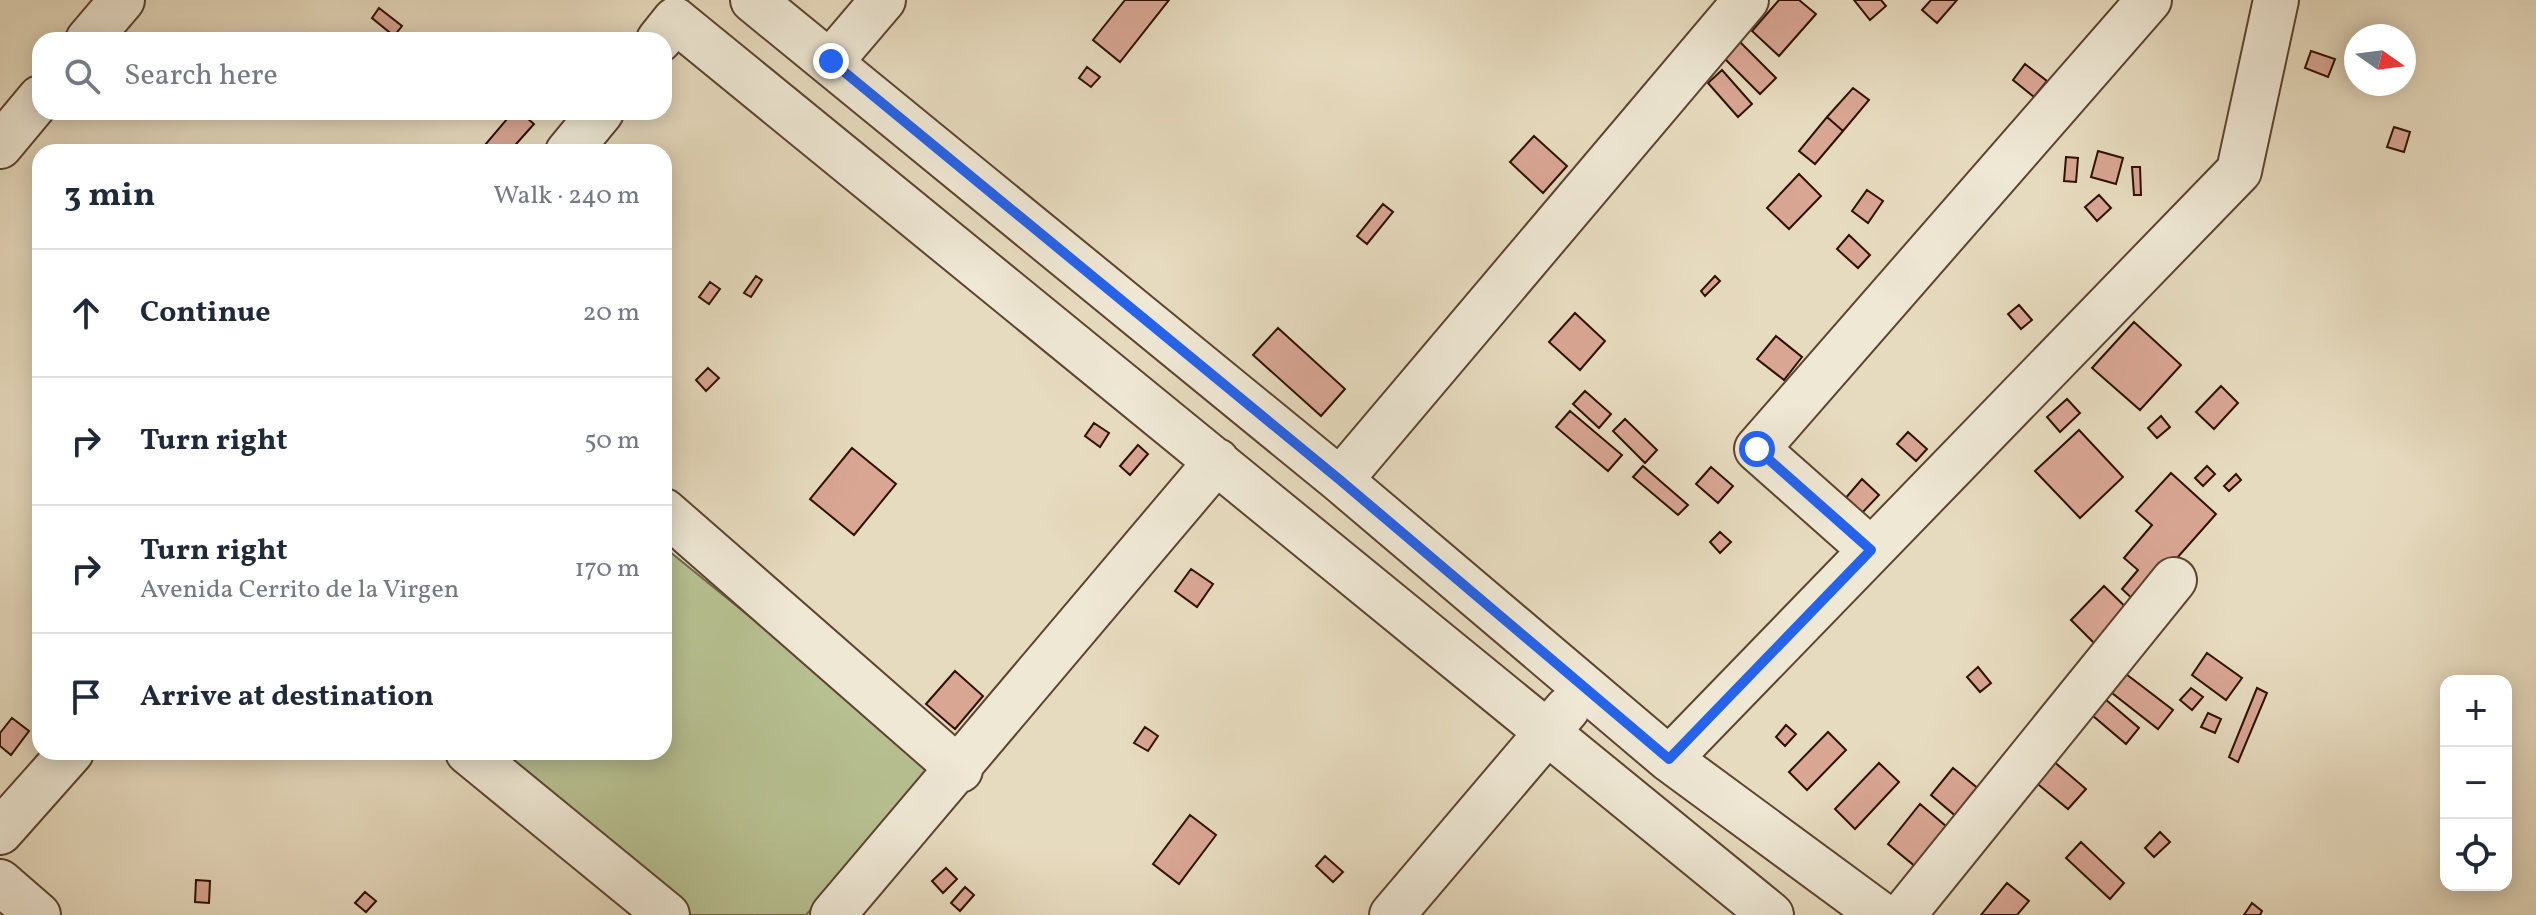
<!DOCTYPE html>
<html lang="en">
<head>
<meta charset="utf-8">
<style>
  :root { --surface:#fff; --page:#f2f2f3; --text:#1f2937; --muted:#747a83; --line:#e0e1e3 }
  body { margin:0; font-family:Vollkorn,serif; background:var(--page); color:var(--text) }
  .controls { position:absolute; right:24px; bottom:24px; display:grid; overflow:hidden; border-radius:16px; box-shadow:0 4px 20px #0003 }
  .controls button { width:72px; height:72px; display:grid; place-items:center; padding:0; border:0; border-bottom:2px solid var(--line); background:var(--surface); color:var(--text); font:40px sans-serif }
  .compass { position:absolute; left:2344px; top:24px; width:72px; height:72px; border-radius:50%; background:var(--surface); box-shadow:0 4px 20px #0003; rotate:104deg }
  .stop { position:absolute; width:24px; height:24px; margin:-18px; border:6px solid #2563eb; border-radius:50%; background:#fff }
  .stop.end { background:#2563eb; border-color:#fff; box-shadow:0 2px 8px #0008 }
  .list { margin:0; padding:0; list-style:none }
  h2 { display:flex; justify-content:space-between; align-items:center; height:104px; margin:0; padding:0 32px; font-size:34px }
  h2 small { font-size:26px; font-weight:400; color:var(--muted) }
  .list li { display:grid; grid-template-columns:52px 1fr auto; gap:24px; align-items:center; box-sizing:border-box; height:128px; padding:0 32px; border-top:2px solid var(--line) }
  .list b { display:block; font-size:30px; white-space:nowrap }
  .list p { margin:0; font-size:26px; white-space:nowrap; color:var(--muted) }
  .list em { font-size:26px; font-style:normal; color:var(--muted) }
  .icon { flex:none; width:44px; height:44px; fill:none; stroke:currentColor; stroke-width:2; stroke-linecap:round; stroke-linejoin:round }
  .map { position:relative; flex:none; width:2536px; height:915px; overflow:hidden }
  .search { position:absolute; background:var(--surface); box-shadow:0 4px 20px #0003; left:32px; top:32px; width:640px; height:88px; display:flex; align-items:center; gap:20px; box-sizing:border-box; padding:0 28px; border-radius:24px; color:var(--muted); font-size:30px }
  .panel { position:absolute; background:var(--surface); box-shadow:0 4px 20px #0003; left:32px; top:144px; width:640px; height:616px; border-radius:24px }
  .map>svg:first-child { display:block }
  .green { fill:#b7c091; stroke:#736849; stroke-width:2 }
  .building { fill:#d9a694; stroke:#2f1001; stroke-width:2 }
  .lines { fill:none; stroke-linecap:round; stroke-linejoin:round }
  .minor-casing { stroke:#5d4330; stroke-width:48 }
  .minor { stroke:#efe8d5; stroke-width:44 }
  .route { stroke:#2563eb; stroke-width:10 }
</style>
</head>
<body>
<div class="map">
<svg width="2536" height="915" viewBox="0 0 2536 915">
  <rect width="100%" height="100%" fill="#e7dbbf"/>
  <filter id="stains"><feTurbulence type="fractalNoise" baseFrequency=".0025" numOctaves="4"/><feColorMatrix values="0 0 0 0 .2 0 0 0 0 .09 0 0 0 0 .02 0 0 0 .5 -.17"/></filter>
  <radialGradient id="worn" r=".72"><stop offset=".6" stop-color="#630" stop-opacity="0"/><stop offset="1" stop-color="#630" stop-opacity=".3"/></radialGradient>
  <path class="green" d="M 664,547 L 937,769 L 806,915 L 689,915 L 496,752 L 664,752 Z"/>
  <path class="building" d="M 1125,0 L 1169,0 L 1120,62 L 1093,40 Z
    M 1779,0 L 1799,0 L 1816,14 L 1779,56 L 1752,31 Z
    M 1854,0 L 1881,0 L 1886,6 L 1870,20 Z
    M 1931,0 L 1957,0 L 1937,23 L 1922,10 Z
    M 379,8 L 402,26 L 394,36 L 372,18 Z
    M 1740,42 L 1776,78 L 1760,94 L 1724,58 Z
    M 2311,51 L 2335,59 L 2328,77 L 2305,68 Z
    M 2025,64 L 2047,81 L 2034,97 L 2013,80 Z
    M 1087,67 L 1100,77 L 1091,87 L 1079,78 Z
    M 1722,70 L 1752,104 L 1738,117 L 1708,83 Z
    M 1853,88 L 1869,100 L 1843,131 L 1827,117 Z
    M 513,112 L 520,112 L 534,124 L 509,152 L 479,152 Z
    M 1827,117 L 1843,131 L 1815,164 L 1799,151 Z
    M 2394,127 L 2410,132 L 2404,152 L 2387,147 Z
    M 1534,136 L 1567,166 L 1543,193 L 1510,162 Z
    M 2098,151 L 2123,158 L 2116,184 L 2091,177 Z
    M 2066,157 L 2078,158 L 2076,182 L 2064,181 Z
    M 2132,167 L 2140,167 L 2141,195 L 2134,195 Z
    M 1799,174 L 1821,196 L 1789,229 L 1767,208 Z
    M 1867,190 L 1883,201 L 1868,223 L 1852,211 Z
    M 2099,195 L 2111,208 L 2097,221 L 2085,207 Z
    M 1383,204 L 1393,212 L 1367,244 L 1357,236 Z
    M 1849,235 L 1870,255 L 1858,268 L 1837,249 Z
    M 756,276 L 762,280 L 751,297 L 744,293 Z
    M 1715,276 L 1720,281 L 1705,296 L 1701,291 Z
    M 710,282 L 720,289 L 709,304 L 699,297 Z
    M 2019,305 L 2032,320 L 2021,329 L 2008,314 Z
    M 1575,313 L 1605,341 L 1580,370 L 1549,342 Z
    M 2134,322 L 2181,365 L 2140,410 L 2092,368 Z
    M 1278,328 L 1345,389 L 1321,416 L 1253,355 Z
    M 1776,336 L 1802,357 L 1784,380 L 1757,359 Z
    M 708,368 L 719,378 L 706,391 L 696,380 Z
    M 2221,386 L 2238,403 L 2214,429 L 2196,412 Z
    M 1585,391 L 1611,414 L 1599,428 L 1573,404 Z
    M 2067,399 L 2080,413 L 2060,432 L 2047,417 Z
    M 1570,411 L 1622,455 L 1608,471 L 1556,427 Z
    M 2161,416 L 2170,427 L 2157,438 L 2148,428 Z
    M 1625,419 L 1657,450 L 1645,463 L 1613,431 Z
    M 1094,423 L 1109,433 L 1100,447 L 1085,436 Z
    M 2079,430 L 2123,477 L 2080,518 L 2035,471 Z
    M 1908,432 L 1927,449 L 1916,461 L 1897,444 Z
    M 1138,445 L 1148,454 L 1130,475 L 1120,466 Z
    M 852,448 L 896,484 L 854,535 L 810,499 Z
    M 1643,466 L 1688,505 L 1678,515 L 1633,477 Z
    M 2207,466 L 2215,474 L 2203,486 L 2195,478 Z
    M 1711,467 L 1733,486 L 1718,503 L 1696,484 Z
    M 2171,473 L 2216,514 L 2137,603 L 2122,589 L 2138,570 L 2124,558 L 2152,525 L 2136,511 Z
    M 2236,474 L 2241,480 L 2229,491 L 2224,486 Z
    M 1862,479 L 1879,495 L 1860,515 L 1844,500 Z
    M 1720,532 L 1731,542 L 1720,553 L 1710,542 Z
    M 1191,569 L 1213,584 L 1197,607 L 1175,591 Z
    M 2104,586 L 2137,618 L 2103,652 L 2071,620 Z
    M 2207,653 L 2242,678 L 2226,700 L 2192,675 Z
    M 1978,667 L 1991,683 L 1980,692 L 1967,677 Z
    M 955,671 L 983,696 L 955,729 L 926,704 Z
    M 2126,674 L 2173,710 L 2158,729 L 2112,693 Z
    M 2191,688 L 2203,697 L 2192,710 L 2180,700 Z
    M 2257,688 L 2267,693 L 2238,762 L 2229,757 Z
    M 2105,699 L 2139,728 L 2126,744 L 2092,715 Z
    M 2208,713 L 2221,719 L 2215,733 L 2201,727 Z
    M 12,718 L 29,731 L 11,755 L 0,746 L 0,733 Z
    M 1786,725 L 1796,734 L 1785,746 L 1776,737 Z
    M 1145,727 L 1158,736 L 1148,751 L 1134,743 Z
    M 1828,732 L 1846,750 L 1807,790 L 1789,772 Z
    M 2052,760 L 2086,789 L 2068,809 L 2034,781 Z
    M 1879,763 L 1899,782 L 1855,829 L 1835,809 Z
    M 1953,768 L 1980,790 L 1958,818 L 1931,795 Z
    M 1920,804 L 1947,827 L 1916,867 L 1888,844 Z
    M 1190,815 L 1216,835 L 1179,884 L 1153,864 Z
    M 2160,832 L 2170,842 L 2154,857 L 2145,848 Z
    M 2081,842 L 2124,883 L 2110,899 L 2066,858 Z
    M 1325,856 L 1343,872 L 1333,882 L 1316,866 Z
    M 946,868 L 957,879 L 943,893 L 932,881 Z
    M 196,880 L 210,881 L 209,903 L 195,902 Z
    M 2007,883 L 2029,901 L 2017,915 L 1981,915 Z
    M 965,887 L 974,895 L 960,911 L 951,903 Z
    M 365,892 L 376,901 L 366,912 L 355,903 Z
    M 2252,903 L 2262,911 L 2260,915 L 2244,915 Z"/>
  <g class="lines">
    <defs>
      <path id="minor" d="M 753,0 L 1340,480 L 1669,759 L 1881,915
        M 88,40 L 122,0
        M 659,40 L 675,20 L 1771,915
        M 831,61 L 883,0
        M 0,146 L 40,98
        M 568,152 L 601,112
        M 1340,480 L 1746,0
        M 664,511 L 960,770
        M 1871,550 L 1757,449 L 2149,0
        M 468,752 L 667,915
        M 1669,759 L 2239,171 L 2276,0
        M 0,832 L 71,752
        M 0,882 L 38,915
        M 833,915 L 1217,461
        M 1392,915 L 1567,709
        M 1903,915 L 2174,580"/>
    </defs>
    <use href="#minor" class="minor-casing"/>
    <use href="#minor" class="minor"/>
  </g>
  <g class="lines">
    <path class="route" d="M 831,61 L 1340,480 L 1669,759 L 1871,550 L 1757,449"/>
  </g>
  <rect width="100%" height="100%" filter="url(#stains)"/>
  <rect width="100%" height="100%" fill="url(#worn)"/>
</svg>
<div class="controls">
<button>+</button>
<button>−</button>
<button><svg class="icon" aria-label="locate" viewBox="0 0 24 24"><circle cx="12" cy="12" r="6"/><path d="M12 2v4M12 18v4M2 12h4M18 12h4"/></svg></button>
</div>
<svg class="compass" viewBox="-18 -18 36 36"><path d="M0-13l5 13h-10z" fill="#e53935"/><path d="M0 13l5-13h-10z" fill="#747a83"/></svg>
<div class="stop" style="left:1757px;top:449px"></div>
<div class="stop end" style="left:831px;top:61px"></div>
<div class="search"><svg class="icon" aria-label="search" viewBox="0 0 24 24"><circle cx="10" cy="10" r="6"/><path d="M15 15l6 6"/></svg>Search here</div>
<section class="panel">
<h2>3 min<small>Walk · 240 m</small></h2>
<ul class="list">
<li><svg class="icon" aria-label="ahead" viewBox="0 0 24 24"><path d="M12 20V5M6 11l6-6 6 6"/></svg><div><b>Continue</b></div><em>20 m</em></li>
<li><svg class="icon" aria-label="right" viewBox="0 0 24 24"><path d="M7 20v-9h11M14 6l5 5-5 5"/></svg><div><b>Turn right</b></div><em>50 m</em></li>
<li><svg class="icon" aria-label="right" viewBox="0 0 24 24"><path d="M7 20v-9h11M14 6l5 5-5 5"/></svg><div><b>Turn right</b><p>Avenida Cerrito de la Virgen</p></div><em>170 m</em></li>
<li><svg class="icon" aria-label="arrive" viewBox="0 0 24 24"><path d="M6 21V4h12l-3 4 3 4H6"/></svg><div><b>Arrive at destination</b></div></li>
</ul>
</section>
</div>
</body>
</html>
